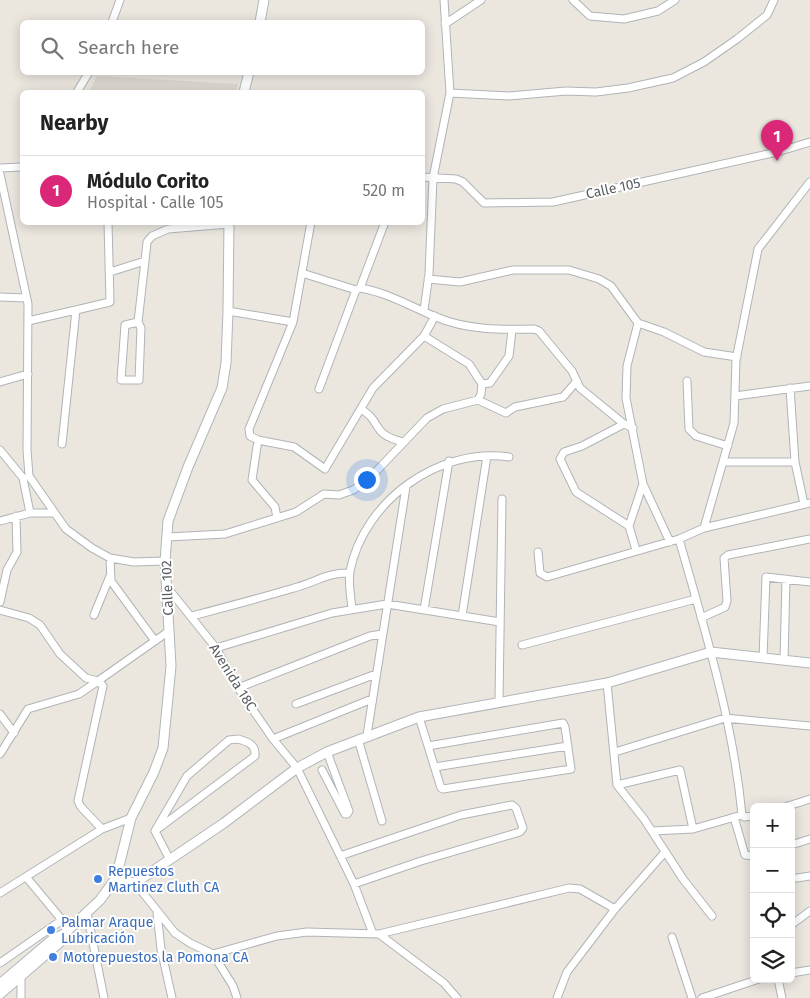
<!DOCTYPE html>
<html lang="en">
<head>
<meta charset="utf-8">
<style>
  :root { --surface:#fff; --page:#f2f2f2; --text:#222; --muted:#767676; --line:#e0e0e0; --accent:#db2777 }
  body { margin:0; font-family:"Fira Sans",sans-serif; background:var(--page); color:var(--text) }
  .controls { position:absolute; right:15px; bottom:15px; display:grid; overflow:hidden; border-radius:8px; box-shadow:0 2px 12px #0003 }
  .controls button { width:45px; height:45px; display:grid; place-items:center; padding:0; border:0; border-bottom:1px solid var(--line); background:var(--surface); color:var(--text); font:25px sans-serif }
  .you { position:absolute; left:366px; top:479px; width:18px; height:18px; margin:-12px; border:4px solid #fff; border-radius:50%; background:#1a73e8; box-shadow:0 0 0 8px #1a73e833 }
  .badge { display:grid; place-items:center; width:32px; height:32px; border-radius:50%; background:var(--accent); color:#fff; font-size:16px; font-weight:700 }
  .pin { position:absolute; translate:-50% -41px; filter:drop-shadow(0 1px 2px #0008) }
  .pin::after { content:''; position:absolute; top:26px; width:18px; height:15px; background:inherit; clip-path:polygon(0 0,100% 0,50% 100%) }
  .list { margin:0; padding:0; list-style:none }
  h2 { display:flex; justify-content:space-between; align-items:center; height:65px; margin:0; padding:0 20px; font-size:21px }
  h2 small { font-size:16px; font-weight:400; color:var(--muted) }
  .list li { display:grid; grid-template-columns:32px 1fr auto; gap:15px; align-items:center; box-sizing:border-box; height:70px; padding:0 20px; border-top:1px solid var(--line) }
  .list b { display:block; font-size:19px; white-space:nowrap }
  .list p { margin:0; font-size:16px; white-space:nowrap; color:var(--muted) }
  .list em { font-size:16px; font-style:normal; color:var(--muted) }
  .icon { flex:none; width:28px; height:28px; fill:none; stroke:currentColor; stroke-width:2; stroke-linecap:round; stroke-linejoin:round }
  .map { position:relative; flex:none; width:810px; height:998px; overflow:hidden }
  .search { position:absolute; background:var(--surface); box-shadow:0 2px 12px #0003; left:20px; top:20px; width:405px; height:55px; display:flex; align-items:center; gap:12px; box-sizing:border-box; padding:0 18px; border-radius:8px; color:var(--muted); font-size:19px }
  .panel { position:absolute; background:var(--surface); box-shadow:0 2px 12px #0003; left:20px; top:90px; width:405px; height:135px; border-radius:8px }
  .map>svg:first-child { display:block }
  .education { fill:#ddd8d0 }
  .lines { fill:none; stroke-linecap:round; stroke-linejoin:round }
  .street-casing { stroke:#b0b4b7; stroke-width:9 }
  .secondary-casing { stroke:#b1b6ba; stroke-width:11 }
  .street { stroke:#fff; stroke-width:7 }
  .secondary { stroke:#fff; stroke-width:9 }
  .shop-dot { fill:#3f7fe0; stroke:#fff; stroke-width:2 }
  .labels { text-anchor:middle; stroke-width:4; stroke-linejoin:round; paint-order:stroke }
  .street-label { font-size:14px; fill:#585d60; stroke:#fff }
  .shop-label { font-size:14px; fill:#366cbe; stroke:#fff; text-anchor:start }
</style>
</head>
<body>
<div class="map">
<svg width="810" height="998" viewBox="0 0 810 998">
  <rect width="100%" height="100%" fill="#ebe7df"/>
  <path class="education" d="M 97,76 L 238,84 L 236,92 L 89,92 Z"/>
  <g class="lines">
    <defs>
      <path id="street" d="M 573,0 L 590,16 L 624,19 L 658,11 L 675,0
        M 112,22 L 120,0
        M 445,24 L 481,0
        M 77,92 L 89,72
        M 450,93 L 509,96 L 566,91 L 596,92 L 628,88 L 673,78 L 704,62 L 737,39 L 767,15 L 774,0
        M 0,168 L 22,167
        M 0,174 L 28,304 L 27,450 L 29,476 L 66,529 L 92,548 L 110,558 L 134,562 L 165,561
        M 422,177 L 456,179 L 463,182 L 484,203 L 553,202 L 777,152 L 810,142
        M 110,272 L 145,261 L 147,242 L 152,236 L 168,229 L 229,224
        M 302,273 L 356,290
        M 428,279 L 460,282 L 513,270 L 569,270 L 599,279 L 611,286 L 638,323 L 664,332 L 704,352 L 737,357
        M 360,288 C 386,292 412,307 436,317 C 467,330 501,330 534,329 L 539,331 L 572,371 L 580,388 L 624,424 L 633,428
        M 0,297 L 26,298
        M 424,310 L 429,274 L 433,178 L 450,93 L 444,0
        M 228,311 L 293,322
        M 435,316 L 424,336 L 469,364 L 482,384 L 490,383 L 509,356 L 512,330
        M 28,321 L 76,310
        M 138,322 L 125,325 L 121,380 L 139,380 L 141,328 L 138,322 L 145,261
        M 638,323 L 627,366 L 626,398 L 643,484 L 670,542
        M 687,381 L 689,429 L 696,436 L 728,446
        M 0,382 L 28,374
        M 790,388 L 795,462 L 804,504
        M 319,389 L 356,290 L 360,288 L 385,222
        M 735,396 L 810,386
        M 478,400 L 481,394 L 482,384
        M 361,409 C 383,422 370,434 403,442
        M 624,424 L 582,446 L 564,452 L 560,459 L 576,492 L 629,526 L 636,550
        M 258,440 L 294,447 L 325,469 L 373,388 L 424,336
        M 62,444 L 76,310 L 110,302 L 108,222
        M 0,450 L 23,478 L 30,513
        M 723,462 L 795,462
        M 277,518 L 275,507 L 252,480 L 258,440 L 250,436 L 249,429 L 293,322 L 311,222
        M 0,521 L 30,513 L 55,513
        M 629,526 L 643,484
        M 704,528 L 734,423 L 736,360 L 758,249 L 810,182
        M 168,537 L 225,534 L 296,512 L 324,494 L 339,495 L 353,490 L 366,482 L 427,418 L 443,409 L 478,400 L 506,413 L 515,407 L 563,397 L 577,381
        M 679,539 C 705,630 733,721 742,815 L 744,817 L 754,816
        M 538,552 L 540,573 L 547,577 L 679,539 L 704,528 L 810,503
        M 110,558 L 111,581 L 155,641
        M 167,587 L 216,648 L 238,688 L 273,739 L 297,768 L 354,884 L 373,934
        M 0,602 L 7,570 L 17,552 L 16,516
        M 352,609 C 351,597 348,583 350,571 C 364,501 438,447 509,457
        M 0,610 L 29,618 L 40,625 L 60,654 L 86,678 L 98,681
        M 424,610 L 449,461
        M 94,615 L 110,576
        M 192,616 C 226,607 260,598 294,588 C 314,583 328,572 350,573
        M 462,616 L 487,456
        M 701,618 L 725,607 L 727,601 L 724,558 L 728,555 L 810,539
        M 522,645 L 696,599
        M 216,648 L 332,613 L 387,604 L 500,622
        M 763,658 L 766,577 L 810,582
        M 784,660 L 786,579
        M 607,683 L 617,785 L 644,819 L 683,879 L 712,916
        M 238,688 L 370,636 L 382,634
        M 499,702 L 502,499
        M 296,704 L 376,674
        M 0,714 L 14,733
        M 419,717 L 441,788 L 443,789 L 571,769 L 565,727 L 563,723 L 428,746
        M 367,735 L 406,487
        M 238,739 C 249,742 256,745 255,756 L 155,831 L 187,776 L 229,740 Z
        M 273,739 L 372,699
        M 358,739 L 382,821
        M 615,752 L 725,718 L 810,726
        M 0,754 L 28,709 L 79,694 L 98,681
        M 435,767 L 568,746
        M 322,770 L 345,814 L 347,814 L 349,811 L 327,752
        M 617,785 L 680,770 L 693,829
        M 785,807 L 810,799
        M 734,817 L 745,855 L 754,856
        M 102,829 L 81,807 L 78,801 L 103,686 L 98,681 L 169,631
        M 155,831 L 170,860
        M 652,831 L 693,829 L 742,815
        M 791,845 L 810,839
        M 340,856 L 461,815 L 512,805 L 516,808 L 523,828 L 520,832 L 421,861 L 354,884
        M 27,878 L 62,920 L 68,931
        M 797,878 L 810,876
        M 135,883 L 175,933 L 190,943 L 213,954 L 233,986 L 237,998
        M 0,893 L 102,829 L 131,818
        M 87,913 L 104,998
        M 157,913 L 161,949 L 172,998
        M 791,925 L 810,911
        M 379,934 L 569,888 L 580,889 L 615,909
        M 672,937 L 692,998
        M 213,954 L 277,936 L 307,932 L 379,934 L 444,983 L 457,998
        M 0,963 L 62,920
        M 791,973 L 810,970
        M 21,976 L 21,998
        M 778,979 L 782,998
        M 557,998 L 567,972 L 615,909 L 665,852
        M 702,998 L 759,979"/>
      <path id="secondary" d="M 260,22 L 264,0
        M 244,92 L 249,72
        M 116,878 L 135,883 L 224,823 L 297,768 L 327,752 L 419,717 L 607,683 L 711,652 L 810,663
        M 0,984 L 53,939 L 64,934
        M 0,994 L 59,943 L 64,934 L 100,900 L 116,878 L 131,818 L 154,772 L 163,748 L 171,666 L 165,561 L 168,521 L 188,467 L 222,388 L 226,363 L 228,311 L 229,222"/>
    </defs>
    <use href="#street" class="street-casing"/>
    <use href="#secondary" class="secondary-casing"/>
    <use href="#street" class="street"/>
    <use href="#secondary" class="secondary"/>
  </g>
  <g class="shop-dot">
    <circle cx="98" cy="879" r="5"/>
    <circle cx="51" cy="930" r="5"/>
    <circle cx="53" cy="957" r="5"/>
  </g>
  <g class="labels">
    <g class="street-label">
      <text transform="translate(613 188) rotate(-12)" y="5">Calle 105</text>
      <text transform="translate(167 588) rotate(-92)" y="5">Calle 102</text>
      <text transform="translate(233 677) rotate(58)" y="5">Avenida 18C</text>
    </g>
    <g class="shop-label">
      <text x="108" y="876">Repuestos<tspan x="108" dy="16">Martinez Cluth CA</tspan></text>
      <text x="61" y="927">Palmar Araque<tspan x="61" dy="16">Lubricación</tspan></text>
      <text x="63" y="962">Motorepuestos la Pomona CA</text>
    </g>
  </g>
</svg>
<div class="controls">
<button>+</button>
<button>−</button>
<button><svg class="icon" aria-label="locate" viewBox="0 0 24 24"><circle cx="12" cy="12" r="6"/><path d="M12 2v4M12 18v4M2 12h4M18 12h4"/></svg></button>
<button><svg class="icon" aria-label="layers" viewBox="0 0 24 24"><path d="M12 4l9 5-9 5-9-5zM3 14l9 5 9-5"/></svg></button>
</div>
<div class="you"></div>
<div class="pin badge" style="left:777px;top:161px">1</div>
<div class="search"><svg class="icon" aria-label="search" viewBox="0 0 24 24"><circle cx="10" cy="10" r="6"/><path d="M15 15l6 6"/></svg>Search here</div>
<section class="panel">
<h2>Nearby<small></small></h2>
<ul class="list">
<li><span class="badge">1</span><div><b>Módulo Corito</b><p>Hospital · Calle 105</p></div><em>520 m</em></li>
</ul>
</section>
</div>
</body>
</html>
